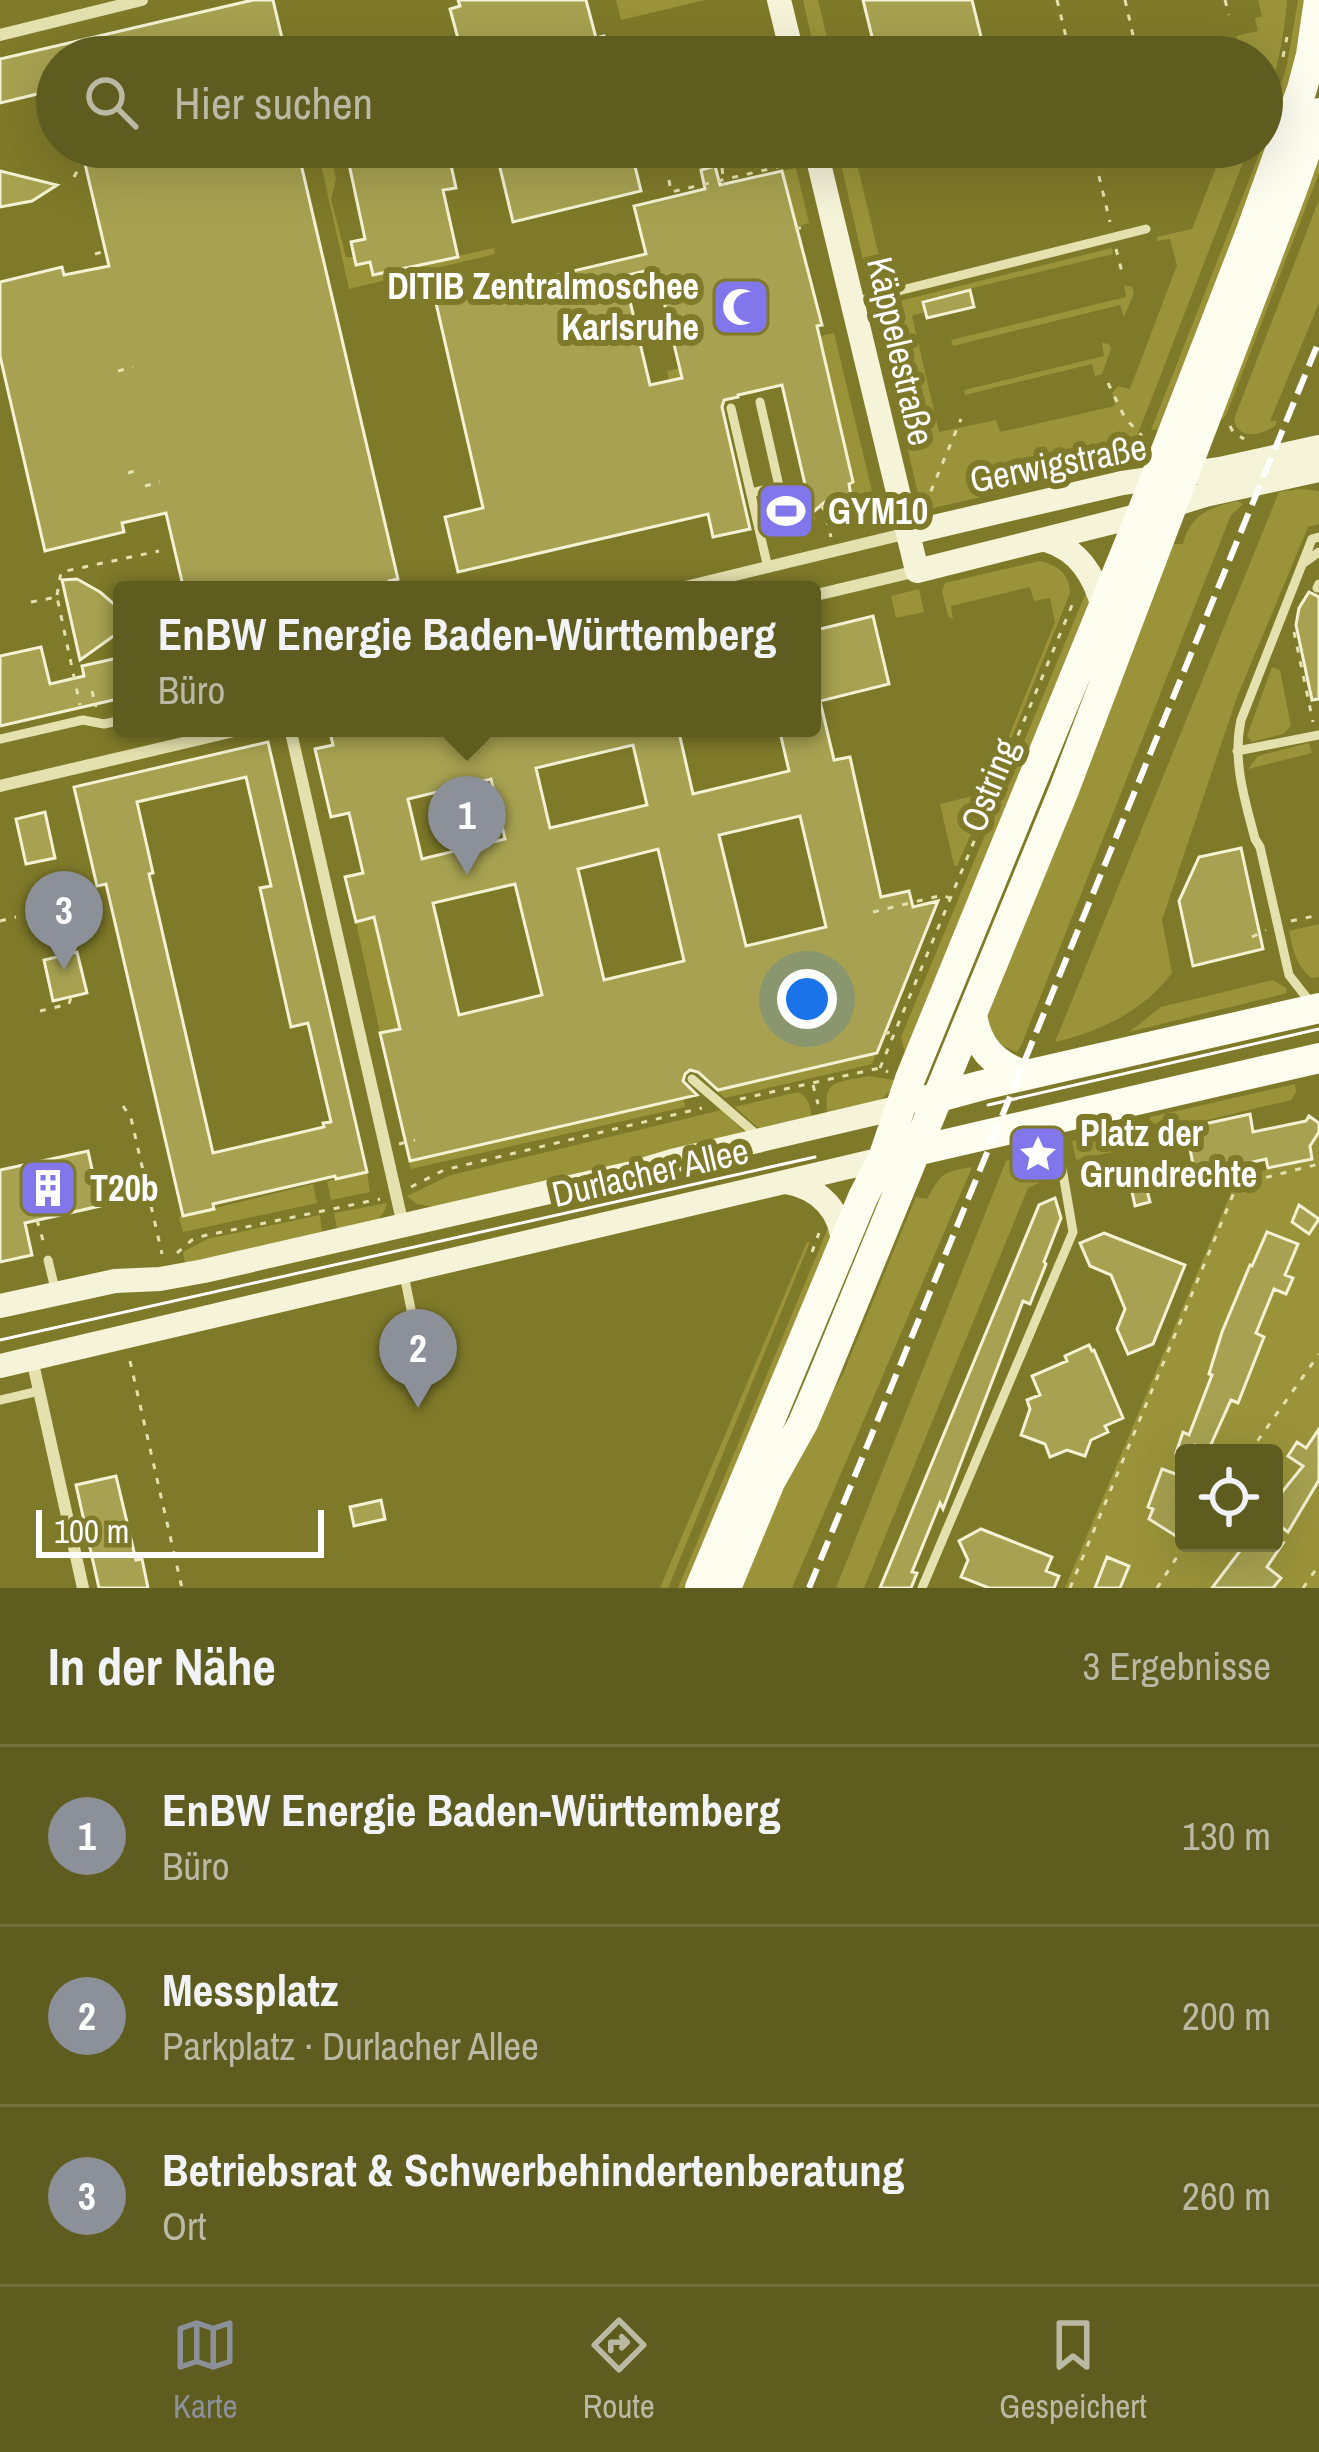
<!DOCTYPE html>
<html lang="de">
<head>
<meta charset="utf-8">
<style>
  :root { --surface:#5f5c1f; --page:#656228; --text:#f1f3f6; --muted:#babaa4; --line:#73713d; --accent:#8c9099 }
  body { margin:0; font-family:"Archivo Narrow",sans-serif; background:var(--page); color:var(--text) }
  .controls { position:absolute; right:36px; bottom:36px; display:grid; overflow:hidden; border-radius:12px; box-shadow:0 12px 48px #0002 }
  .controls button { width:108px; height:108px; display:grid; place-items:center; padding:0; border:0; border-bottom:3px solid var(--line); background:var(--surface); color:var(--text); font:60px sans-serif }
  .scale { position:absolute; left:36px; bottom:30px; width:288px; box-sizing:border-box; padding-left:12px; border:6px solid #fff; border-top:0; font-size:33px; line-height:42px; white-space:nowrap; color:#fff; -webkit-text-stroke:9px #7f7a29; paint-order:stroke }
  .you { position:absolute; left:807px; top:999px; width:42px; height:42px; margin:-30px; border:9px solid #fff; border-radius:50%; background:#1a73e8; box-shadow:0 0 0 18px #1a73e833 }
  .badge { display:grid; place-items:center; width:78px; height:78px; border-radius:50%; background:var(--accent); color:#fff; font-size:39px; font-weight:700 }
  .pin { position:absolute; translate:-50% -99px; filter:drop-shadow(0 3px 6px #0008) }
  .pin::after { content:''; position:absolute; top:63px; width:42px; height:36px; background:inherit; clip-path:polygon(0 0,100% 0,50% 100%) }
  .popup { position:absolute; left:113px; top:581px; width:708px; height:156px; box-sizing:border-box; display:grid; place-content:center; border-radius:12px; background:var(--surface); filter:drop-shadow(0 3px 9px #0005); font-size:39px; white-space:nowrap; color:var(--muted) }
  .popup b { font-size:45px; color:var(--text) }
  .popup::after { content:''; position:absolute; left:50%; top:100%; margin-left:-24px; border:24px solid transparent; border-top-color:var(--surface) }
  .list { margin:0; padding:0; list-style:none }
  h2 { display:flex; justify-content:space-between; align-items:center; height:156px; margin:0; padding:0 48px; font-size:51px }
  h2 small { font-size:39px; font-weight:400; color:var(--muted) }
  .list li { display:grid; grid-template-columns:78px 1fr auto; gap:36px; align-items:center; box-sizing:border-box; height:180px; padding:0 48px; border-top:3px solid var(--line) }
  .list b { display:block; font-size:45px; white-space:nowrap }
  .list p { margin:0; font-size:39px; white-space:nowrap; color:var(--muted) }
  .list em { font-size:39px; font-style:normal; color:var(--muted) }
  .icon { flex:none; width:66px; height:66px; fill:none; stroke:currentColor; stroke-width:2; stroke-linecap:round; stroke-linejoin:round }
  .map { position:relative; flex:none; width:1319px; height:1588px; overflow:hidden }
  .search { position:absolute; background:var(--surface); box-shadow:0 12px 48px #0002; left:36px; right:36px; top:36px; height:132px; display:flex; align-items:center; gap:30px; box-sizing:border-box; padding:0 42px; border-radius:66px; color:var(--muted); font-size:45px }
  .sheet { height:696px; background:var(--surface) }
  nav { display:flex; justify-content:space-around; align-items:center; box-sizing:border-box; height:168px; border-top:3px solid var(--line); background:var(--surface); font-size:33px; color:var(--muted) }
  nav a { display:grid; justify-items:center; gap:6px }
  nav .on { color:var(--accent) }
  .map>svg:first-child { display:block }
  .green { fill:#9a933a; fill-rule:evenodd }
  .building { fill:#a7a151; stroke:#f4f2d2; stroke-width:3; fill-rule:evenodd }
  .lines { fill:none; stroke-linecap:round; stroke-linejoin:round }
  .path { stroke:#e5e1af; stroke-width:3; stroke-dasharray:6 9; stroke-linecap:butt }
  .lane { stroke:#e5e1af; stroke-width:9 }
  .street { stroke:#e5e1af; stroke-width:12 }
  .secondary { stroke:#f5f3d8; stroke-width:24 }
  .primary { stroke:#fdfdf0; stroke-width:30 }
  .tram { stroke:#fff; stroke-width:3 }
  .rail { stroke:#fff; stroke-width:6; stroke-dasharray:21 9; stroke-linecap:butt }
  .labels { text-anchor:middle; stroke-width:12; stroke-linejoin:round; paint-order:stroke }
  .poi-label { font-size:36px; font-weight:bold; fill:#fff; stroke:#7f7a29; text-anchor:start }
  .street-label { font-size:36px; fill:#fff; stroke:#7f7a29 }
</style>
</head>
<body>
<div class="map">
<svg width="1319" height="1588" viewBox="0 0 1319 1588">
  <rect width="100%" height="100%" fill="#7f7a29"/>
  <path class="green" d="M 616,0 L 705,0 L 621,20 Z
    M 803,0 L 818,0 L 830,50 L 838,49 L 839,52 L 831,54 L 831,57 L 816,57 Z
    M 1258,0 L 1287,0 C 1284,39 1276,77 1262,114 L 1262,57 L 1241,57 L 1236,36 L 1258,31 L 1255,18 L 1262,16 Z
    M 1298,0 L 1309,0 L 1303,43 L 1165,429 L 1151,430 L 1262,147 L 1287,65 Z
    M 1319,141 L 1319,174 L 1316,181 L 1227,413 L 1223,419 L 1216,419 Z
    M 317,147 L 329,147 L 336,179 L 331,199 L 346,257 L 354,257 L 356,265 L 370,262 L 374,275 L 494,248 L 495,254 L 349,289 Z
    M 837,147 L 853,147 L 884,277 L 873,280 L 867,277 Z
    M 1224,147 L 1249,147 L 1132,449 L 1125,461 L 1115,467 L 933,508 L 919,498 L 875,307 L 1112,248 L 1113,254 L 923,300 L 925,312 L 912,316 L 939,432 L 996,420 L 1000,432 L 1115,406 L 1112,393 L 1118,386 L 1130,389 L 1177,265 L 1170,239 L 1157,241 L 1157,237 L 1192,229 Z
    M 796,168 L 809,223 L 795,227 L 782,171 Z
    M 1319,200 L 1319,303 L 1270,421 L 1277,421 L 1275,426 C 1260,435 1238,441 1234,419 Z
    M 1124,285 L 1132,287 L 1134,293 L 1124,317 L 1120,305 L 953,346 L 951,340 L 1126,297 Z
    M 834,333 L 872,491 L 851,496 L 849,484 L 853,482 L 821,342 L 793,348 L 793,352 L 677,379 L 703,494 L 696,496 L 667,371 Z
    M 1102,343 L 1109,344 L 1111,349 L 1102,374 L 1095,376 L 1092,364 L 965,395 L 964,390 L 1104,356 Z
    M 1301,489 L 1319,491 L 1319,524 L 1308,527 L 1237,697 L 1162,920 L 1172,973 C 1142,1012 1101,1031 1055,1042 L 1279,492 Z
    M 1237,501 L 1243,504 L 1231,515 L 1021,1046 L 1017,1052 L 1001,1045 L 994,1036 L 988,1038 L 985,1010 L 1172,544 L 1183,544 C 1191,514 1209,508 1237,501 Z
    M 1040,561 C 1058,565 1070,575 1070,593 L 992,787 L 989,785 L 1055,622 L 1050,598 L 1034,601 L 1030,587 L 951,606 L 953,619 L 948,616 L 942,591 L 945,583 Z
    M 919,589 L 924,612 L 896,618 L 891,596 Z
    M 1087,590 L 1089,604 L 905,1053 L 901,1037 Z
    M 1272,667 L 1280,670 L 1291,726 L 1283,734 L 1252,742 L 1247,736 Z
    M 1309,743 L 1312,753 L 1248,769 L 1258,756 Z
    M 979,781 L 988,795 L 957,866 L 954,865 L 940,804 L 981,794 Z
    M 374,917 L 400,1029 L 380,1033 L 356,922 Z
    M 1319,924 L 1319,977 L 1312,978 C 1296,967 1293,949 1289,931 Z
    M 1273,980 L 1286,988 L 1287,993 L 1129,1032 L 1161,1007 Z
    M 877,1051 L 872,1064 L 725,1098 L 714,1089 Z
    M 869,1076 L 899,1081 L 880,1101 L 828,1116 C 821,1078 838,1083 869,1076 Z
    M 1295,1084 L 1296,1092 L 1291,1100 L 1174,1128 L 1156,1125 L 1149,1121 L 1150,1117 Z
    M 798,1092 C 810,1098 810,1109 813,1121 L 763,1132 L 735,1107 Z
    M 683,1096 L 685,1107 L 411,1169 L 408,1160 Z
    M 722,1110 L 748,1135 L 433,1207 L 417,1204 L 407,1196 L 451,1175 Z
    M 1136,1127 L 1137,1132 L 1152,1143 L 1076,1160 L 1072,1141 Z
    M 1319,1134 L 1319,1588 L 1065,1588 L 1238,1176 L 1313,1160 L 1311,1146 ZM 1184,1453 L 1274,1453 L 1274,1543 L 1184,1543 Z
    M 1047,1150 L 1052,1169 L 1049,1178 L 1028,1188 L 864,1588 L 836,1588 L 1006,1161 Z
    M 972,1167 L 792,1588 L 736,1588 L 771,1503 L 843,1374 L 916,1197 L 927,1199 C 941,1173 943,1172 972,1167 Z
    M 367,1172 L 370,1192 L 331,1200 L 327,1181 Z
    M 313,1184 L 317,1203 L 183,1232 L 179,1217 Z
    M 387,1203 C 383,1226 360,1226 341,1230 L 337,1228 L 334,1213 Z
    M 320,1215 L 322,1234 L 185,1263 L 183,1252 L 207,1239 Z
    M 830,1223 L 832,1236 L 691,1588 L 678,1588 Z
    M 807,1242 L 810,1242 L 668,1588 L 660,1588 Z"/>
  <path class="building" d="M 253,0 L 273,0 L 282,38 L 255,44 L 275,57 L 57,57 L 57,101 L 46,92 L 0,103 L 0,59 Z
    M 458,0 L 586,0 L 596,38 L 604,36 L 609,57 L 463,57 L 450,9 L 460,6 Z
    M 863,0 L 972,0 L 986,57 L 877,57 Z
    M 81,147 L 297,147 L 398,579 L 389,581 L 389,590 L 184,590 L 166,513 L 122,523 L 124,532 L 45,551 L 0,356 L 0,282 L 62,267 L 64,275 L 109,266 Z
    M 360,147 L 447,147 L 456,188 L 443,190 L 458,257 L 373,275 L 370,262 L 356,265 L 351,242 L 365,239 L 346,150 Z
    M 495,147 L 622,147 L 624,156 L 632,154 L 641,191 L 513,222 Z
    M 715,166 L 720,185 L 782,171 L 822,325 L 817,326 L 853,482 L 849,484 L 851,496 L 825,502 L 812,513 L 813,518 L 768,528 L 761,500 L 806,489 L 782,385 L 738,395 L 738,397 L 724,400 L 722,407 L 750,529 L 713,537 L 708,514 L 458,572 L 445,517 L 483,508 L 436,303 L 646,254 L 634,206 L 705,189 L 701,170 ZM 656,268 L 682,378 L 650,385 L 624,276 Z
    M 0,171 L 57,185 L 32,201 L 0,207 Z
    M 970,290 L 974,307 L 927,318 L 923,302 Z
    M 77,579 L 100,592 L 122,611 L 122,630 L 80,660 L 62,580 Z
    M 1309,592 L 1319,597 L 1319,699 L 1312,700 L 1296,625 L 1299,608 Z
    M 873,616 L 889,684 L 820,701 L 834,760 L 850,757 L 881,897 L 909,891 L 913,907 L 938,901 L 877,1053 L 718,1090 L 698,1072 L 690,1070 L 685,1074 L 683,1081 L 697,1095 L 410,1161 L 380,1033 L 400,1029 L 374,917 L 356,922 L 345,877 L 363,873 L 349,813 L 331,817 L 315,749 L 333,745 L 329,728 L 378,728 L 380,734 L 404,728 L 678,728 L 693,794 L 789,771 L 779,728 L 812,728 L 812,631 ZM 633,745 L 647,805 L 550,828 L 536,768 ZM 491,779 L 505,839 L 422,859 L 408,799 ZM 800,816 L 826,927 L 746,946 L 719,835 ZM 658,849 L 684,961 L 604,980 L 578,869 ZM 515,884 L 542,995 L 459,1015 L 433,903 Z
    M 41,647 L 50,684 L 84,676 L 82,666 L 122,657 L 122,698 L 0,726 L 0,656 Z
    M 268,742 L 367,1172 L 336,1179 L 335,1176 L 213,1204 L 214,1209 L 183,1216 L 106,884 L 97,886 L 74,787 ZM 246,777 L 271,886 L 260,888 L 291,1027 L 308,1023 L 331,1122 L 323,1123 L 324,1127 L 213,1153 L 149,874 L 153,873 L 137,802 Z
    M 45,812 L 55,858 L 26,864 L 16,819 Z
    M 1241,848 L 1263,949 L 1193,966 L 1179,901 L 1199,857 Z
    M 77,952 L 87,993 L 53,1001 L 44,960 Z
    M 1250,1114 L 1253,1132 L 1306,1121 L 1309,1116 L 1319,1123 L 1319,1132 L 1310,1146 L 1312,1159 L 1268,1168 L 1266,1159 L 1195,1175 L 1186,1128 Z
    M 88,1151 L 100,1206 L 25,1223 L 32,1255 L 0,1262 L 0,1170 Z
    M 1144,1178 L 1150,1202 L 1135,1206 L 1130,1182 Z
    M 1055,1198 L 1061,1218 L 1044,1262 L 1046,1264 L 1030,1304 L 1023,1301 L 943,1509 L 940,1503 L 912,1572 L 917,1573 L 911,1588 L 880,1588 L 1039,1205 Z
    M 1299,1205 L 1319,1219 L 1309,1234 L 1292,1222 Z
    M 1267,1232 L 1298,1244 L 1285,1275 L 1293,1278 L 1286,1294 L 1274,1289 L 1256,1333 L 1264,1337 L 1238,1403 L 1231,1400 L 1208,1451 L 1195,1445 L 1191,1453 L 1176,1453 L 1183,1432 L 1189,1435 L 1212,1375 L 1209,1374 L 1212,1364 L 1222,1332 L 1250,1265 L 1252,1266 Z
    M 1104,1233 L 1185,1265 L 1153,1344 L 1128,1354 L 1117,1329 L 1125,1309 L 1111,1275 L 1090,1266 L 1080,1243 Z
    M 1089,1345 L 1092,1351 L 1094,1350 L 1123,1418 L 1105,1426 L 1108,1432 L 1091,1440 L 1085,1456 L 1067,1450 L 1050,1457 L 1045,1444 L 1021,1435 L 1030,1409 L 1027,1400 L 1040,1395 L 1032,1376 L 1067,1361 L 1065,1356 Z
    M 1319,1429 L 1319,1480 L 1288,1532 L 1274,1522 L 1274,1502 L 1303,1466 L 1288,1456 L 1297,1442 L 1306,1448 Z
    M 1162,1469 L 1184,1477 L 1180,1485 L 1184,1486 L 1184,1523 L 1176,1536 L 1149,1519 L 1153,1509 L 1148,1507 Z
    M 116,1476 L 136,1560 L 142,1559 L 148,1588 L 99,1588 L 76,1485 Z
    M 381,1500 L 385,1519 L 354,1526 L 350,1507 Z
    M 981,1529 L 1052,1557 L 1046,1571 L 1059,1576 L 1054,1588 L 989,1588 L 961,1577 L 968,1560 L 959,1541 Z
    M 1246,1543 L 1283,1543 L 1267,1567 L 1281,1578 L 1273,1588 L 1212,1588 Z
    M 1107,1557 L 1129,1566 L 1120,1588 L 1095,1588 Z"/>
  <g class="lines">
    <path class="path" d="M 1057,0 L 1071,57
      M 1125,0 L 1138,57
      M 1225,0 L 1229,15
      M 1283,57 L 1287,37
      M 1092,147 L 1110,222
      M 722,168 L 724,185
      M 74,177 L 80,166 L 76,147
      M 669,180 L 671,192 L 799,162
      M 795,229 L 808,226
      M 1116,249 L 1123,276
      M 95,254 L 106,251
      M 118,371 L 133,367
      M 1108,383 L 1125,418 L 1142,436
      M 1230,426 L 1233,432 L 1244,439
      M 1134,457 L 1142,438
      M 128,473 L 141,469
      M 145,486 L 160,482
      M 923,504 L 928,498 L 961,419
      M 821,505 L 824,510 L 831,537
      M 57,595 L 61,572 L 159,551
      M 31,602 L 57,597 L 80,705
      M 1294,632 L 1313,722
      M 92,691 L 96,707
      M 873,912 L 943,895 L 949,898
      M 0,921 L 16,917
      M 1291,921 L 1319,915
      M 1252,937 L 1266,930
      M 40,1011 L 69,1004 L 71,997
      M 884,1034 L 894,1031
      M 880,1068 L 1075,598
      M 813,1085 L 818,1104
      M 740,1099 L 880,1068 L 888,1072
      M 123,1106 L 131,1118 L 162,1254
      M 399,1144 L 415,1140
      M 411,1187 L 444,1170 L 702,1108
      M 37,1220 L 45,1247
      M 812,1252 L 819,1233
      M 177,1253 L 192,1240 L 203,1236 L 380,1199
      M 130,1361 L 182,1588
      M 1249,1453 L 1319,1354
      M 1070,1588 L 1235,1190 L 1244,1183 L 1319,1164
      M 1157,1588 L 1186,1543
      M 1303,1588 L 1319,1565"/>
    <path class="lane" d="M 854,302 L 1146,229
      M 731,408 L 768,568
      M 751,493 L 779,486 L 760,402
      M 1305,562 L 1319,552
      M 1317,588 L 1319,584
      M 0,739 L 83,720 L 104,724 L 122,720
      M 1237,751 L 1319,735
      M 1310,1002 L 1289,975 L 1260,847 L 1255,839 C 1245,800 1232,761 1241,720 L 1312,539 L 1319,537
      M 692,1079 L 756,1134 L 759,1140
      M 48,1260 L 55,1289
      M 404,1275 L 413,1319
      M 0,1400 L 39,1391
      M 922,1588 L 1073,1232 L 1062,1168 L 1051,1128"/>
    <path class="street" d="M 0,35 L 142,0
      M 673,590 L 908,533
      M 812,596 L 917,571
      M 290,728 L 403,1225
      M 0,786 L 247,728
      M 32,1359 L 83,1588"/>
    <path class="secondary" d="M 779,0 L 793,57
      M 815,147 L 917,571 L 1141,515 L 1205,495 L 1319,470
      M 908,533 L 1122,483 L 1220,469 L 1319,447
      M 1046,540 C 1079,550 1094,575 1103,607
      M 786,1182 C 820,1188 842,1211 843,1246
      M 0,1306 L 115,1281 L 160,1279 L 204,1271 L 632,1173 L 672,1161 L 901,1107
      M 0,1366 L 891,1157"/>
    <path class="primary" d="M 972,1015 C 977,1047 994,1065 1024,1075
      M 924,1101 L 983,1085 L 1319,1008
      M 916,1151 L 1319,1058
      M 700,1588 L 863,1197 L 883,1158 L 910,1079 L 1141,515 L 1250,234 L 1302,89 L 1311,55 L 1319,0
      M 726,1588 L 770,1482 L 803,1423 L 821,1381 L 1064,790 L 1291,193 L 1319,113"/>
    <path class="tram" d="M 988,1105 L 1319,1029
      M 0,1340 L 815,1157"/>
    <path class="rail" d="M 809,1588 L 1319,341"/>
  </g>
  <defs>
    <symbol id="mosque-square" viewBox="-11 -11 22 22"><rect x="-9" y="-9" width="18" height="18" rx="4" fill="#8176ec" stroke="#7f7a29"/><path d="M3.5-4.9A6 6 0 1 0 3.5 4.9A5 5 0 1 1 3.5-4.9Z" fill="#fff"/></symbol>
    <symbol id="stadium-square" viewBox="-11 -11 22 22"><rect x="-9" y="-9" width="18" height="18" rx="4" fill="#8176ec" stroke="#7f7a29"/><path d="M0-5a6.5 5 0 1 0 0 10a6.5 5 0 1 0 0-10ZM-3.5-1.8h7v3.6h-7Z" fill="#fff"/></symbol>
    <symbol id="sight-square" viewBox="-11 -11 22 22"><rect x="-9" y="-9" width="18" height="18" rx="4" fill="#8176ec" stroke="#7f7a29"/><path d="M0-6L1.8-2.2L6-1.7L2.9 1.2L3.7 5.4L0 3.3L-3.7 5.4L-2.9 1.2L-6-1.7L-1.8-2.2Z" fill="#fff"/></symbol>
    <symbol id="building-square" viewBox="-11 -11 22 22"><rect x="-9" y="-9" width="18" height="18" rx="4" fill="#8176ec" stroke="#7f7a29"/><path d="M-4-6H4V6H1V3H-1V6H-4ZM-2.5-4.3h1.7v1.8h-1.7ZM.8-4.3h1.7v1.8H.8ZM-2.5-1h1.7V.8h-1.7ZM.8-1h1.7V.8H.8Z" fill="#fff"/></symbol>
  </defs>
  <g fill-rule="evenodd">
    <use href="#mosque-square" x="708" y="274" width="66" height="66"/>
    <use href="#stadium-square" x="753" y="478" width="66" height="66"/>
    <use href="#sight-square" x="1005" y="1121" width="66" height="66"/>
    <use href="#building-square" x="15" y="1155" width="66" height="66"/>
  </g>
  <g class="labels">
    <g class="poi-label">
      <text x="699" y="299" text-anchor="end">DITIB Zentralmoschee<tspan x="699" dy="41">Karlsruhe</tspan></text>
      <text x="828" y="524">GYM10</text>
      <text x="1080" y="1146">Platz der<tspan x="1080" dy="41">Grundrechte</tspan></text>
      <text x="90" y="1201">T20b</text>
    </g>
    <g class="street-label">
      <text transform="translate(901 351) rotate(77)" y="13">Käppelestraße</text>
      <text transform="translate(1058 463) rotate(-11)" y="13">Gerwigstraße</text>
      <text transform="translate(989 785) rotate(-68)" y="13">Ostring</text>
      <text transform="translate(650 1172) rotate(-13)" y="13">Durlacher Allee</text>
    </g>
  </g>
</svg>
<div class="controls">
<button><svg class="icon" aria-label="locate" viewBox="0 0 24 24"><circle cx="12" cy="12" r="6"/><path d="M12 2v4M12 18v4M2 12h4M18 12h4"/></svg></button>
</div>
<div class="scale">100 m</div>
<div class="you"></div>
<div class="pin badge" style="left:467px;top:875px">1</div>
<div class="popup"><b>EnBW Energie Baden-Württemberg</b>Büro</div>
<div class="pin badge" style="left:418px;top:1408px">2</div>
<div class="pin badge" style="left:64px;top:970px">3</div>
<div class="search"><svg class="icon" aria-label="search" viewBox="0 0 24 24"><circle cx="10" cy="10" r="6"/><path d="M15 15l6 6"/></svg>Hier suchen</div>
</div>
<section class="sheet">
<h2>In der Nähe<small>3 Ergebnisse</small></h2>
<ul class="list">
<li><span class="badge">1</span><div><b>EnBW Energie Baden-Württemberg</b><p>Büro</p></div><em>130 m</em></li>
<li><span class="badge">2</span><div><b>Messplatz</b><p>Parkplatz · Durlacher Allee</p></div><em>200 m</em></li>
<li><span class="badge">3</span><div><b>Betriebsrat &amp; Schwerbehindertenberatung</b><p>Ort</p></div><em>260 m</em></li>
</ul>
</section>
<nav>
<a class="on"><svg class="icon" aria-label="map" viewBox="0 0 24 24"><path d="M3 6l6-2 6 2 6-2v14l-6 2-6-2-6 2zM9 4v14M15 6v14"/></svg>Karte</a>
<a><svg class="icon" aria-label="directions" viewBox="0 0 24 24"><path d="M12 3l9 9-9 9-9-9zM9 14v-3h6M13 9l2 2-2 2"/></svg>Route</a>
<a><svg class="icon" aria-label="saved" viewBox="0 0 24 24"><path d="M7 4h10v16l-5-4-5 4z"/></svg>Gespeichert</a>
</nav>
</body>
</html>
